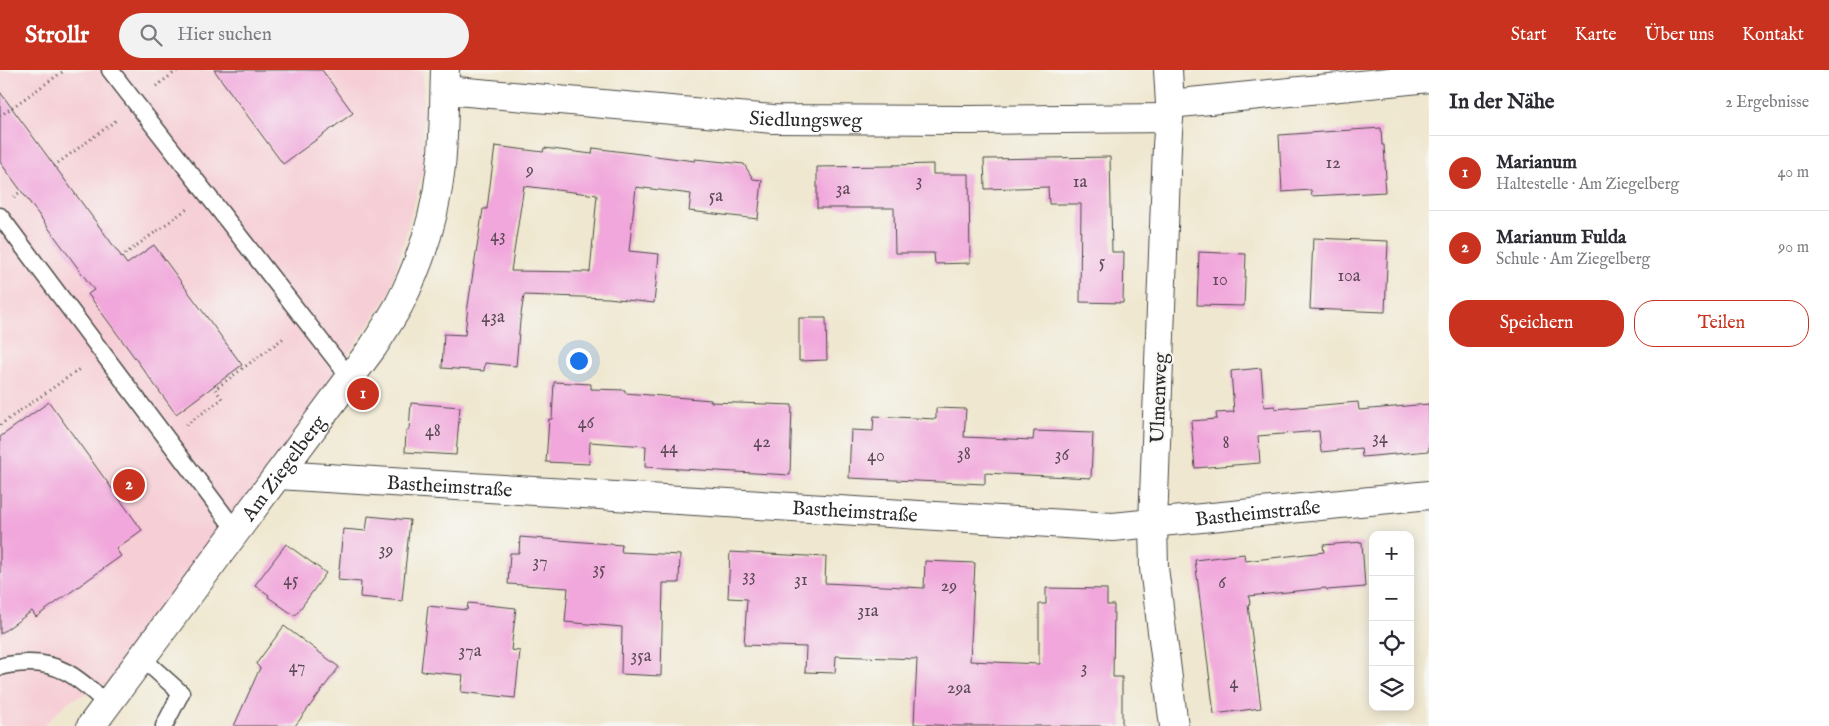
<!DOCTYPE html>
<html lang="de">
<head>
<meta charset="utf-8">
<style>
  :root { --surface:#fff; --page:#f2f2f3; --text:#2b2b33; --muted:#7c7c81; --line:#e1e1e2; --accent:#c8321e }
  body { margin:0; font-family:"IM FELL English",serif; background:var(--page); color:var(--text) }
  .controls { position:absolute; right:15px; bottom:15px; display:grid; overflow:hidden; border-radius:10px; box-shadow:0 2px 12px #0003 }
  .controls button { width:45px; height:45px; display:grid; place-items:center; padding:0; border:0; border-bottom:1px solid var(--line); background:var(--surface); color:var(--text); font:25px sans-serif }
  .you { position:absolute; left:578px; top:290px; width:18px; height:18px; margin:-12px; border:4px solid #fff; border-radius:50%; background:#1a73e8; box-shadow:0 0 0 8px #1a73e833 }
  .badge { display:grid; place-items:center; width:32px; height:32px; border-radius:50%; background:var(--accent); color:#fff; font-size:16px; font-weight:700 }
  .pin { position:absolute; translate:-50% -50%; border:2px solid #fff; box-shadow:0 1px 5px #0006 }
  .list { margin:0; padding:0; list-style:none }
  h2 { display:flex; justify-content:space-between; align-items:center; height:65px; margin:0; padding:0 20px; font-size:21px }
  h2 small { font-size:16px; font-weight:400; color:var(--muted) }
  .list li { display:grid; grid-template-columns:32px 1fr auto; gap:15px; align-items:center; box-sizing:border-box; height:75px; padding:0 20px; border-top:1px solid var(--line) }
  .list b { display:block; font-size:19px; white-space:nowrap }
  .list p { margin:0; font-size:16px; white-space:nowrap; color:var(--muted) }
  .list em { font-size:16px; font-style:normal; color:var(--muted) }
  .actions { display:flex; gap:10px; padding:15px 20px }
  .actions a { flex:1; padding:11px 0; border:1px solid var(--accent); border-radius:20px; text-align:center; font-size:18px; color:var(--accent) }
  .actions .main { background:var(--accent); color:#fff }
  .icon { flex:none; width:28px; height:28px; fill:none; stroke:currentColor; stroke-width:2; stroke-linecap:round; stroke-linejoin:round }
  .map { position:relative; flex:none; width:1429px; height:656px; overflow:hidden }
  header { display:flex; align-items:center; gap:30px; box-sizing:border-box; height:70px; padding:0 25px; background:var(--accent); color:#fff }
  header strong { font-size:24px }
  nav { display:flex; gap:28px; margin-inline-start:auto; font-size:18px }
  .search { width:350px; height:45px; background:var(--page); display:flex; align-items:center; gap:12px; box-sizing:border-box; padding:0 18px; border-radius:28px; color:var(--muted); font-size:19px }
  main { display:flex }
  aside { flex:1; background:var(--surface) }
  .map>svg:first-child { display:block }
  .built { fill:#f6cfd6 }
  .building { fill:#f1a7db; fill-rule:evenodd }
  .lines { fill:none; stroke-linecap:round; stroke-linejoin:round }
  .lane-casing { stroke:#484744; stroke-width:19 }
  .street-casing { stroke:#484744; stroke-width:30 }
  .path { stroke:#484744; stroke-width:3; stroke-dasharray:1 4; stroke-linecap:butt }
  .lane { stroke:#fff; stroke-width:16 }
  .street { stroke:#fff; stroke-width:28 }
  .labels { text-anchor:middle; stroke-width:4; stroke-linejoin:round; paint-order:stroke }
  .number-label { font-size:18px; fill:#5c4a57 }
  .street-label { font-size:20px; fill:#2b2b2b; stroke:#f6f6f2 }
</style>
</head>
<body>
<header>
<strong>Strollr</strong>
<div class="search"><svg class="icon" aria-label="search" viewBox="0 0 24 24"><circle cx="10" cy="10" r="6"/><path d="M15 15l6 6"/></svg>Hier suchen</div>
<nav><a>Start</a><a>Karte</a><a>Über uns</a><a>Kontakt</a></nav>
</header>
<main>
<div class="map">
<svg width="1429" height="656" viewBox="0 0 1429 656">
  <rect width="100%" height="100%" fill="#f6f6f2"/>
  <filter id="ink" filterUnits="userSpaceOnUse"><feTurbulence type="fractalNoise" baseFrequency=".02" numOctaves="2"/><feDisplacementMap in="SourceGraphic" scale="10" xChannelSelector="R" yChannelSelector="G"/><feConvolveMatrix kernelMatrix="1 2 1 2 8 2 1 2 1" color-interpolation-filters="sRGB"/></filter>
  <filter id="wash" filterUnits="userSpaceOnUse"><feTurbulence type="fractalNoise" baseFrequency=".0096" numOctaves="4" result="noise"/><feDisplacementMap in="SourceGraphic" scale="20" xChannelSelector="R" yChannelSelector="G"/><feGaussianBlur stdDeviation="1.12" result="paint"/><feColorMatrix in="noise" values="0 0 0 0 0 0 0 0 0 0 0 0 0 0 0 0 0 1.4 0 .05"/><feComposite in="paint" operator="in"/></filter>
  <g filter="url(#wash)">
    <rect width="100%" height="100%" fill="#efe7cf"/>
    <path class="built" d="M 0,0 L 423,0 L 423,101 L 389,225 L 128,606 L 69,631 L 43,656 L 0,656 Z"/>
    <g id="blocks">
      <path class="building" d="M 214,0 L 322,0 L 353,43 L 283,94 Z
        M 0,22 L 127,194 L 154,175 L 242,295 L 176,344 L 88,224 L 94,220 L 0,92 Z
        M 1381,58 L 1382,75 L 1384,75 L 1386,109 L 1384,109 L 1385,122 L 1312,126 L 1311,120 L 1282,122 L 1279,65 Z
        M 495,76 L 543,82 L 544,78 L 592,84 L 593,78 L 695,91 L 695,89 L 744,94 L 753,109 L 762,110 L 758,149 L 689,141 L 691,124 L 636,117 L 629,181 L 659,184 L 654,233 L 608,228 L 524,225 L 520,251 L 516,296 L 485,293 L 484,301 L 442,298 L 444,264 L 465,265 L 468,235 L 483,139 L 487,139 ZM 524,116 L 597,125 L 590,202 L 511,201 Z
        M 1110,87 L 1112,182 L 1124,182 L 1123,233 L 1080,232 L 1081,134 L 1049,134 L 1048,117 L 985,119 L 984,89 Z
        M 933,94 L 933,104 L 969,104 L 970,193 L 935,194 L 934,183 L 895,183 L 894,138 L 817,138 L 817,97 L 893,96 L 893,95 Z
        M 1313,168 L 1388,171 L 1385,242 L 1310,239 Z
        M 1199,182 L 1246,184 L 1244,236 L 1197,235 Z
        M 799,248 L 826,248 L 827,290 L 799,291 Z
        M 1261,298 L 1264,337 L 1275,336 L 1275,339 L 1358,332 L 1359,340 L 1429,334 L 1429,381 L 1362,387 L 1361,378 L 1321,382 L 1319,361 L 1258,366 L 1260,393 L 1195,398 L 1191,351 L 1217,349 L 1216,343 L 1234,342 L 1231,301 Z
        M 554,312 L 591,314 L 591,319 L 625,320 L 625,323 L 711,330 L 711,332 L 792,335 L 790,405 L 645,397 L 646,376 L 590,372 L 589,394 L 546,392 L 549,349 L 552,349 Z
        M 49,332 L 142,460 L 116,479 L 121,486 L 36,547 L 32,541 L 0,564 L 0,367 Z
        M 411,333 L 460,337 L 456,385 L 405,382 L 406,361 L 409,359 Z
        M 936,338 L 966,339 L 964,367 L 1033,370 L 1034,361 L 1093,363 L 1091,408 L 985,403 L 985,414 L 849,408 L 851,360 L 873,361 L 874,346 L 936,349 Z
        M 368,446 L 410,450 L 402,531 L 360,527 L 361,512 L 338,510 L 343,459 L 366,461 Z
        M 520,467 L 622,475 L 621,482 L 680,485 L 679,513 L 663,513 L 661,606 L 621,604 L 622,557 L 565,552 L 568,518 L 508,514 L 510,483 L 519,483 Z
        M 1362,472 L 1365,517 L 1327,520 L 1326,518 L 1249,526 L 1250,534 L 1248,535 L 1261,638 L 1214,644 L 1195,490 L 1244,484 L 1245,491 L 1324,482 L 1323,475 Z
        M 286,474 L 326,503 L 295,546 L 268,527 L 269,525 L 255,515 Z
        M 730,482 L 826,487 L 825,513 L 924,518 L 925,491 L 975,493 L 970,591 L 1039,594 L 1039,534 L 1046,534 L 1046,518 L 1107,519 L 1107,535 L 1114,535 L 1113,607 L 1122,607 L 1122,656 L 956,656 L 914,654 L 917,589 L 836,586 L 835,603 L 805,602 L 806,577 L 744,575 L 747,529 L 728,528 Z
        M 468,533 L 516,538 L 511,580 L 520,581 L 515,628 L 461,622 L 463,605 L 421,601 L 428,536 L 467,540 Z
        M 284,556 L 339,597 L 295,656 L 234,656 L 260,598 L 256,594 Z"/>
    </g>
  </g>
  <g filter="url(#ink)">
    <use href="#blocks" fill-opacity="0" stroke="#484744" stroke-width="1"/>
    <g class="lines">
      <defs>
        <path id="lane" d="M 110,0 L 350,308
          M 0,146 L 236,461
          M 142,588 L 181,623 L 164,656
          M 0,597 C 9,594 17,594 27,593 C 64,592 81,612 108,634"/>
        <g id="street">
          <path d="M 1168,0 L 1170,34 L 1167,76 L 1153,454 L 1154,498 L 1174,656"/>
          <path id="s1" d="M 445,20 L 773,49 L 967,50 L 1169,48"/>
          <path d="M 1170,34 L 1429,8"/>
          <path id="s2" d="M 278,405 L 1113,457 L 1429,425"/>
          <path id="s3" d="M 91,656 L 373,277 C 382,263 391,249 399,235 C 421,192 436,143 441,96 C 444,64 444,32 445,0"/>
        </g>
      </defs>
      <use href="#lane" class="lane-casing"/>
      <use href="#street" class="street-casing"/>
      <path class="path" d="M 156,16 L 178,0
        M 0,46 L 65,0
        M 54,96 L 118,49
        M 14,127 L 21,121
        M 121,187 L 187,139
        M 0,355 L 81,298
        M 186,355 L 222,329 L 215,319 L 285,267"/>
      <use href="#lane" class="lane"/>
      <use href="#street" class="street"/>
    </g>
  </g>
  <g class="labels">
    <g class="number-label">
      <text x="1333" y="98">12</text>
      <text x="530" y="105">9</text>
      <text x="919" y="116">3</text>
      <text x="1080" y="117">1a</text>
      <text x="843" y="124">3a</text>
      <text x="716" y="131">5a</text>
      <text x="498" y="171">43</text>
      <text x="1102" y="197">5</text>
      <text x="1349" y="211">10a</text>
      <text x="1220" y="215">10</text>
      <text x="493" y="252">43a</text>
      <text x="586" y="358">46</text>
      <text x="433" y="366">48</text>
      <text x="1380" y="373">34</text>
      <text x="762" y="377">42</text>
      <text x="1226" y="378">8</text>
      <text x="669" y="383">44</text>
      <text x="964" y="389">38</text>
      <text x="1062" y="390">36</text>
      <text x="876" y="391">40</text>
      <text x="386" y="485">39</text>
      <text x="540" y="497">37</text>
      <text x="599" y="504">35</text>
      <text x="749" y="511">33</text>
      <text x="291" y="515">45</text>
      <text x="801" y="515">31</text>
      <text x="1222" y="518">6</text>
      <text x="949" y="521">29</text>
      <text x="868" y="546">31a</text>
      <text x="470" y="586">37a</text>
      <text x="641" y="591">35a</text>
      <text x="297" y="602">47</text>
      <text x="1084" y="603">3</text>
      <text x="1234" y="618">4</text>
      <text x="959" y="623">29a</text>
    </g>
    <g class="street-label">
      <text dy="7" stroke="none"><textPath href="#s1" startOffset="362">Siedlungsweg</textPath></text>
      <text transform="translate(1158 328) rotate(-88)" y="7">Ulmenweg</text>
      <text dy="7" stroke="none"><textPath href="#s3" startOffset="322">Am Ziegelberg</textPath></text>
      <text dy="7" stroke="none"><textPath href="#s2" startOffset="172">Bastheimstraße</textPath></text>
      <text dy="7" stroke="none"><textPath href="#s2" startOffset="578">Bastheimstraße</textPath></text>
      <text dy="7" stroke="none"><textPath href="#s2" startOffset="982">Bastheimstraße</textPath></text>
    </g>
  </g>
</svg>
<div class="controls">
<button>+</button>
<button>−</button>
<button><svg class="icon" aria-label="locate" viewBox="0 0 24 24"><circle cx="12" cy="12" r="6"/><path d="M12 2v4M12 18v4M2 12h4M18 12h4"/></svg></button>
<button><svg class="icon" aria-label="layers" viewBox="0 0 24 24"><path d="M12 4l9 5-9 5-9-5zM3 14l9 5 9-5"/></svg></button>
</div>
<div class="you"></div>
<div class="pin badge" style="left:363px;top:324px">1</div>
<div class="pin badge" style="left:129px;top:415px">2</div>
</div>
<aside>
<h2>In der Nähe<small>2 Ergebnisse</small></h2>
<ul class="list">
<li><span class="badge">1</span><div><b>Marianum</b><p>Haltestelle · Am Ziegelberg</p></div><em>40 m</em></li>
<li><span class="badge">2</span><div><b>Marianum Fulda</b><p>Schule · Am Ziegelberg</p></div><em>90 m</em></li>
</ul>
<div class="actions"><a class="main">Speichern</a><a>Teilen</a></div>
</aside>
</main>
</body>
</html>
